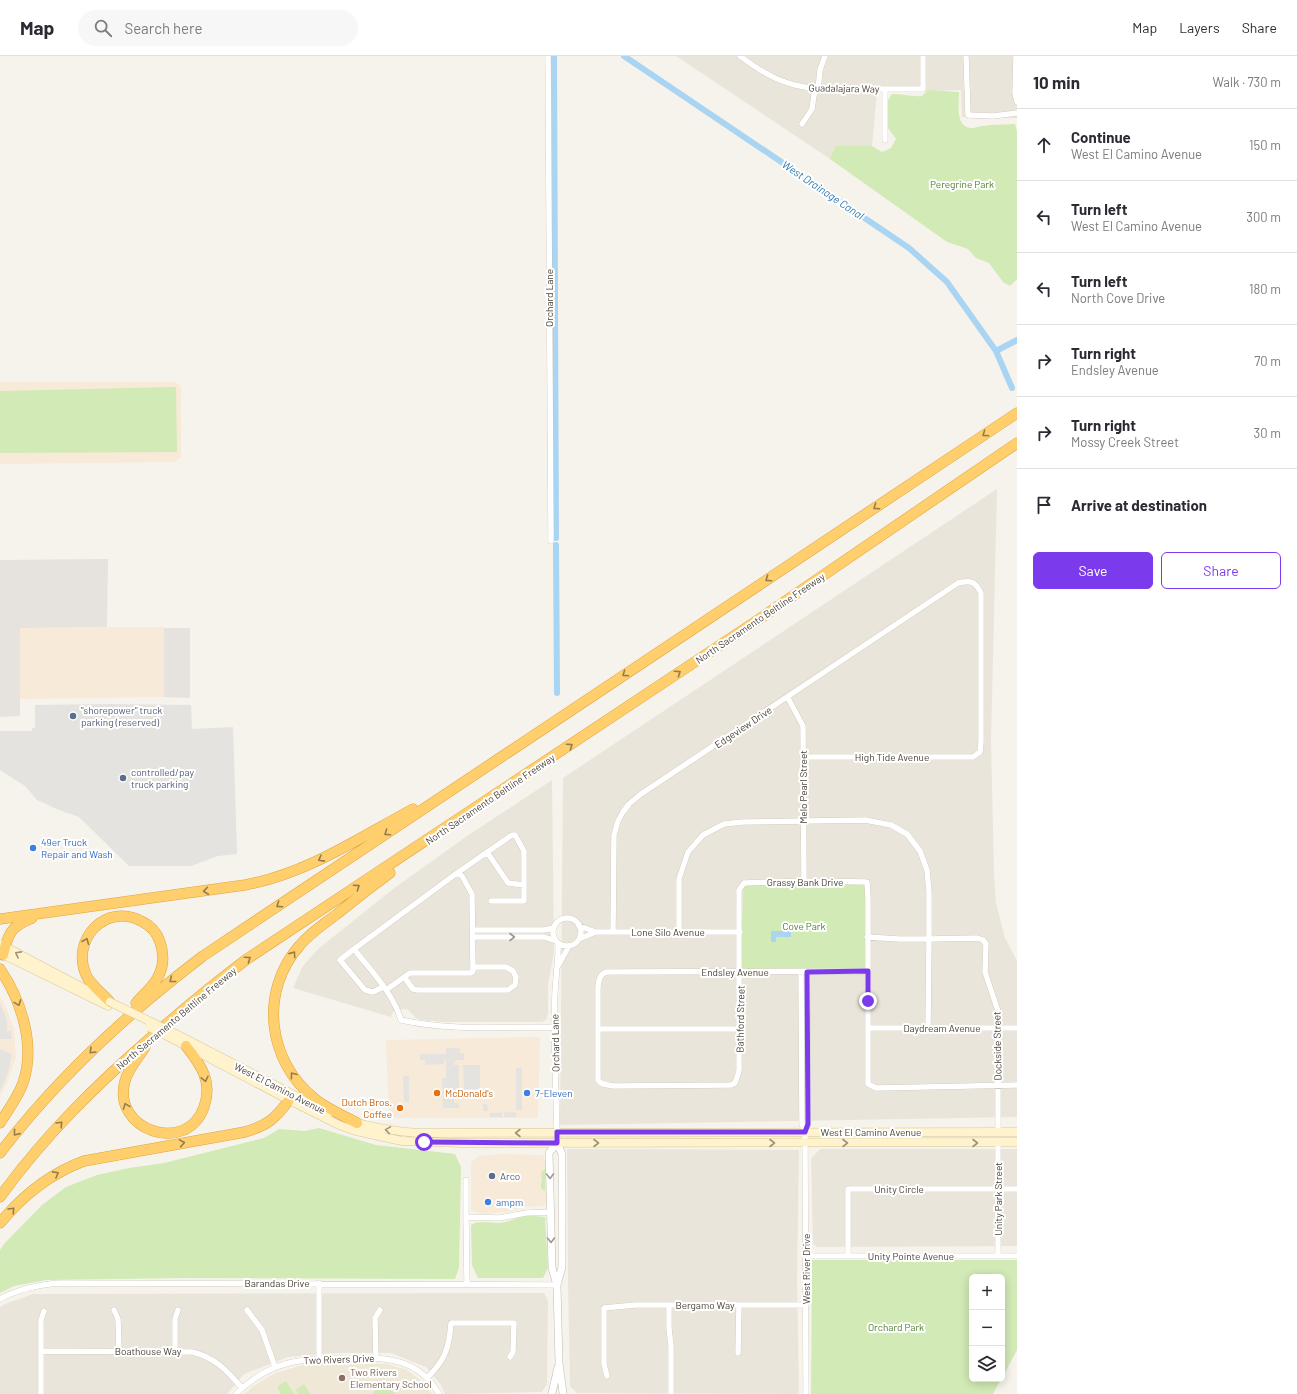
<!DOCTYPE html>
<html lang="en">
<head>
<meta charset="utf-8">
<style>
  :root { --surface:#fff; --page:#f7f7f7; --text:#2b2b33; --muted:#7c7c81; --line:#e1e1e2; --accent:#7c3aed }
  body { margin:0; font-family:Barlow,sans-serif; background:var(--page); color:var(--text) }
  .controls { position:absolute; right:12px; bottom:12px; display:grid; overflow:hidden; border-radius:6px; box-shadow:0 2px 10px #0003 }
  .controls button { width:36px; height:36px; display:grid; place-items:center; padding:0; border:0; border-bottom:1px solid var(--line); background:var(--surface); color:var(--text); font:20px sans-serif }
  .stop { position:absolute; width:12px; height:12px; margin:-9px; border:3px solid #7c3aed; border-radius:50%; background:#fff }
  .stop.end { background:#7c3aed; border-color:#fff; box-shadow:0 1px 4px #0008 }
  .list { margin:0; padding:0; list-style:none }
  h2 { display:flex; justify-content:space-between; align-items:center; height:52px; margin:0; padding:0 16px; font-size:17px }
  h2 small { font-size:13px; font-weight:400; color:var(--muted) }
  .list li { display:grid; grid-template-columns:26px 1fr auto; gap:12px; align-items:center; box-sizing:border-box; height:72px; padding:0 16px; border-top:1px solid var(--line) }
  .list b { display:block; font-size:15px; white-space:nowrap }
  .list p { margin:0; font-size:13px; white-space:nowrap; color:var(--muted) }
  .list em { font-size:13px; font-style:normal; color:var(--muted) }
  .actions { display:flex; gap:8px; padding:12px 16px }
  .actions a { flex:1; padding:9px 0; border:1px solid var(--accent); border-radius:6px; text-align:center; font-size:14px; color:var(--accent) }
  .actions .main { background:var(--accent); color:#fff }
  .icon { flex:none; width:22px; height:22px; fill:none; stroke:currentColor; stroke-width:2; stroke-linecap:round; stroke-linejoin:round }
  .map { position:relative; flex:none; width:1017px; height:1338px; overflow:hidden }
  header { display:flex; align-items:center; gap:24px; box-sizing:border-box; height:56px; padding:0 20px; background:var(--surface); border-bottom:1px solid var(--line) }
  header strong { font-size:19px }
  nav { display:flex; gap:22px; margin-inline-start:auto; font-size:14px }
  .search { width:280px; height:36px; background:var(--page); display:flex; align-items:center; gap:10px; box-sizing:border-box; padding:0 14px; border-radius:22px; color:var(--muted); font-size:15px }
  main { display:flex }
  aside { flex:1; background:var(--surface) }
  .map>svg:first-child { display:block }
  .residential { fill:#eae5da }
  .commercial { fill:#f7ead8 }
  .industrial { fill:#e6e2dd }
  .education { fill:#efe8d6 }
  .green { fill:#d2eab5 }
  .parking { fill:#e5e3e0 }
  .water { fill:#a9d4f2 }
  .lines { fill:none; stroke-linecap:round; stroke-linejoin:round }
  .canal { stroke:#a9d4f2; stroke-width:6 }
  .minor-casing { stroke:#c2bbae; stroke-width:6 }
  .tertiary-casing { stroke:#c2bbae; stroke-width:8 }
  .secondary-casing { stroke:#d6c79b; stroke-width:9 }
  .motorway-casing { stroke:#e0a43c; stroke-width:11 }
  .minor { stroke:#fff; stroke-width:5.5 }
  .tertiary { stroke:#fff; stroke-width:7 }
  .secondary { stroke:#fff3cd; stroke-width:8 }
  .motorway { stroke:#ffcf6e; stroke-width:10 }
  .secondary-bridge-casing { stroke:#d6c79b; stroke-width:9; stroke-linecap:butt }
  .secondary-bridge { stroke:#fff3cd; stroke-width:8 }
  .oneway { stroke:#937c4e }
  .oneway2 { stroke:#9c9892 }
  .oneway3 { stroke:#9c937c }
  .route { stroke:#7c3aed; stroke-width:5 }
  .service-dot { fill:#5c6f8a; stroke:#fff; stroke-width:1.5 }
  .shop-dot { fill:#3f7fe0; stroke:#fff; stroke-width:1.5 }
  .food-dot { fill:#e8710a; stroke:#fff; stroke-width:1.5 }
  .education-dot { fill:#8d6e63; stroke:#fff; stroke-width:1.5 }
  .labels { text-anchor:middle; stroke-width:4; stroke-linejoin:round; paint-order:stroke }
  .street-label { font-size:10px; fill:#4b4439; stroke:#fff }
  .park-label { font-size:10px; fill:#4a7f2a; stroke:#fff }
  .service-label { font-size:10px; fill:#4e5e75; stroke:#fff; text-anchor:start }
  .shop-label { font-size:10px; fill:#366cbe; stroke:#fff; text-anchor:start }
  .food-label { font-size:10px; fill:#c56008; stroke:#fff; text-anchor:start }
  .education-label { font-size:10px; fill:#785e54; stroke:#fff; text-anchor:start }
  .water-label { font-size:11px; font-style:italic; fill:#2e7ab2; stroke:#fff }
</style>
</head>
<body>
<header>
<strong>Map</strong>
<div class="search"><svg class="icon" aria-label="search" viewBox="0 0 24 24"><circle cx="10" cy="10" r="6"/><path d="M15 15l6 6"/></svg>Search here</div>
<nav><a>Map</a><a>Layers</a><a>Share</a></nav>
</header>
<main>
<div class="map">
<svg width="1017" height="1338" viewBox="0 0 1017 1338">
  <rect width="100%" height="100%" fill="#f6f3ec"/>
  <path class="residential" d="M 676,0 L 1017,0 L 1017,62 L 962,61 L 961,34 L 877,36 L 872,90 L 835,90 L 830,103 Z
    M 997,433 L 991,684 L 994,817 L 996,847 L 1005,882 L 1017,905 L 1017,1061 L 560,1069 L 563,722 Z
    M 552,724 L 554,896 L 548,928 L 548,957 L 547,962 L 545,965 L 540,966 L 444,966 L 421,964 L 416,962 L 407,953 L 403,953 L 393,956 L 391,961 L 293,932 L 303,910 L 318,893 L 393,833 L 467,780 Z
    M 567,1093 L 799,1094 L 797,1224 L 799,1337 L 795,1338 L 577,1337 L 570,1330 L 568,1223 Z
    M 820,1093 L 1017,1093 L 1017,1190 L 817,1191 L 813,1187 L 811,1103 Z
    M 544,1237 L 548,1245 L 547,1328 L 542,1336 L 445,1338 L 441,1329 L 426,1311 L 391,1297 L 333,1297 L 288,1301 L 244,1318 L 227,1338 L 0,1338 L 0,1251 L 5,1248 L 33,1238 Z"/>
  <path class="commercial" d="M 0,326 L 175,326 L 181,330 L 181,401 L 174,406 L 0,408 Z
    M 164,571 L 164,641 L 20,643 L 20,572 Z
    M 0,941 L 5,949 L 14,973 L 16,1001 L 7,1027 L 0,1040 Z
    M 540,981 L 538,1062 L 389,1062 L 386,984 Z
    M 500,1098 L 543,1099 L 548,1116 L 547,1145 L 543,1150 L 524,1151 L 506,1156 L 483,1158 L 471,1154 L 471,1108 L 472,1105 L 479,1100 Z"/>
  <path class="industrial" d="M 108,503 L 107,571 L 20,572 L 20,660 L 0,661 L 0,504 Z
    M 164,572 L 190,572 L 190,642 L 164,641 Z"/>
  <path class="education" d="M 332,1307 L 387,1308 L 407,1314 L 424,1327 L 432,1338 L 245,1338 L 252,1331 L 275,1317 L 303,1309 Z"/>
  <path class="green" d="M 928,34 L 959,36 C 959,47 955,70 970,72 C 975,73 978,70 983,70 C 993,68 1004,69 1015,68 L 1017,76 L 1017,223 L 1010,230 L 1003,226 L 989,207 L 976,202 L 968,193 L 947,186 L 830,103 L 835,90 L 872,90 L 882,96 L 891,92 L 896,83 L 888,72 L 888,44 L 892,38 C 902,38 912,41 922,40 Z
    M 176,331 L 177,396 L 0,397 L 0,335 Z
    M 867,826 L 868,915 L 740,915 L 744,827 Z
    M 319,1072 L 376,1089 L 455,1098 L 461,1111 L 459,1211 L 455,1223 L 186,1222 L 46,1224 L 14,1230 L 0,1237 L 0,1194 L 4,1188 L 42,1149 L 66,1131 L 97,1119 L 129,1112 L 164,1107 L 264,1082 L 279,1073 L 305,1075 Z
    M 545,1113 L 545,1135 L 541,1132 L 541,1127 L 542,1125 L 541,1116 Z
    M 524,1159 L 545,1161 L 548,1212 L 543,1222 L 478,1222 L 472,1209 L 471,1169 C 480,1164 489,1167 499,1167 C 508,1166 516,1163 524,1159 Z
    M 812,1204 L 1017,1204 L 1017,1294 L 1002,1322 L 1002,1221 L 972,1221 L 972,1323 L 1001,1323 L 993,1338 L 811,1338 Z
    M 286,1325 L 294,1338 L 281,1338 L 277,1331 Z
    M 381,1327 L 396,1338 L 372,1338 Z
    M 304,1328 L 310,1338 L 298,1338 L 296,1334 Z"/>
  <path class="parking" d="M 112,648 L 191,649 L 192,673 L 233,671 L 237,798 L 218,800 L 191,810 L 129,810 L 79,761 L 59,754 L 37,744 L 25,730 L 0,714 L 0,675 L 32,675 L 32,672 L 35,672 L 35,649 Z
    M 0,947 L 7,964 L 7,975 L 11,975 L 12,983 L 1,983 L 0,988 Z
    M 446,992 L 460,992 L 460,997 L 464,997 L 464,1004 L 457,1004 L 454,1006 L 454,1009 L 459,1009 L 459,1033 L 454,1034 L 454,1047 L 459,1047 L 459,1052 L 443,1052 L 442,1022 L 446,1022 L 446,1004 L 444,1004 L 444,1008 L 425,1009 L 425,1004 L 420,1004 L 420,998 L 446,998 Z
    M 0,993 L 12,998 L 8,1017 L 0,1035 Z
    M 463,1009 L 480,1009 L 480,1033 L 464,1033 Z
    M 516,1012 L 522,1012 L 522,1054 L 516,1054 L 516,1061 L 504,1061 L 504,1057 L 502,1057 L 502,1061 L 490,1061 L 490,1057 L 488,1055 L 483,1055 L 483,1048 L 487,1048 L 488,1054 L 490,1057 L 516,1056 Z
    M 403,1020 L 409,1020 L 409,1046 L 404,1046 Z"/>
  <path class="water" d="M 771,875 L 791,875 L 791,881 L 776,881 L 776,886 L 771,886 Z"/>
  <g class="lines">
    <path class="canal" d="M 554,0 L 556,482
      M 624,0 L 909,192 L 947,226 L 996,295 L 1012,332
      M 996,295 L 1017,284
      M 556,489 L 557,637"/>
    <defs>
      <path id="minor" d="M 548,0 L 551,485
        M 740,0 C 755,11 769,21 788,27 C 809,34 830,33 852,33 C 876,33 899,33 923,33 L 923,0
        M 966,0 L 968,59 L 993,60 L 1017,57
        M 1016,0 L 1015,37 L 1017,46
        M 885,33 L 885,84
        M 802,68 L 812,53 L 814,39 L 818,33 L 820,14 L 825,0
        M 788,642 L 803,670 L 804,825
        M 487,796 L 508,827 L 524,829
        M 457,817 L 512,779 L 515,779 L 524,795 L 524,845 L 491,845
        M553 876a14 14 0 1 1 28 0a14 14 0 1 1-28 0Z
        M 579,870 L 596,876 L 740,876
        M 473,874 L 544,874 L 554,872
        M 613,876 L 614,779 L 618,765 L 623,756 L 629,748 L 641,738 L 958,527 C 971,524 975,525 981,537 L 981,686 L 980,696 L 973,701 L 803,701
        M 679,876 L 679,823 L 688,796 L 703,779 L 724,768 L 743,766 L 865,764 L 891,769 L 907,778 L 920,795 L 927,814 L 929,836 L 929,883 L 977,882 L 983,884 L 986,888 L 985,916 L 998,955 L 998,1076
        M 473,881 L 544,881 L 556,885
        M 867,881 L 899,883 L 929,883 L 928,972
        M 579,883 L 596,876
        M 354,893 L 340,904 L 365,934 L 373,936 L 383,931
        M 558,910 L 569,890
        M 868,915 L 606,916 C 599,919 599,924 598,931 L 598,1024 C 601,1029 608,1029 614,1030 L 731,1029 L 735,1027 L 739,1015 L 739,834 L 744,827 L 804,825 L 867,826 L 868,842 L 868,1028 L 876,1032 L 1017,1029
        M 801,916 L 802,1068 L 805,1076
        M 404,921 L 413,933 L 418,934 L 508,934 L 515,929 L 516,921 L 513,915 L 506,911 L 473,911
        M 386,934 L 410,917 L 471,917 L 473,915 L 472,838 L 462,820 L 457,817 L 354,893 C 371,915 393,937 401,964 C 450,975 503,971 554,971
        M 868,972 L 1017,972
        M 598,973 L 740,973
        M 557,1077 L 554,971 L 555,935 L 558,898 L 558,887
        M 998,1087 L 998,1200
        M 466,1124 L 466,1161 L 499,1162 L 526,1157 L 551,1156
        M 466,1161 L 467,1228
        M 806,1200 L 1017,1200
        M 848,1200 L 848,1133 L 1017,1133
        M 319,1227 L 319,1302
        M 0,1243 C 18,1233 38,1229 59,1227 L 557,1229
        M 669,1249 L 669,1272 L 671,1290 L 671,1338
        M 114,1254 L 118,1263 L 119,1295
        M 247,1254 L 262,1274 L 275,1311
        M 41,1295 L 192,1296 C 215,1301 227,1315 242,1332
        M 175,1295 L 175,1263 L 178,1254
        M 738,1297 L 739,1249
        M 376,1302 L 375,1262 L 380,1254
        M 607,1320 L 604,1308 L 604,1252 L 635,1249 L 806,1249
        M 427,1322 C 445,1304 449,1293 451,1267 L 514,1267 L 513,1296 L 510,1301
        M 41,1338 L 41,1264 L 44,1255
        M 236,1338 C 270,1304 303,1302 348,1302 C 386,1302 417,1301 439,1338
        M 806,1338 L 805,1076 L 808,1068 L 807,916"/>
      <path id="tertiary" d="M 557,1083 L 557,1087 L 562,1098 L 562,1211 L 557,1229
        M 557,1087 L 549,1097 L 552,1212 L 557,1229 L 559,1307 L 563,1337
        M 552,1337 L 558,1311"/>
      <path id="secondary" d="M 0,888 L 104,943
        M 0,897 L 108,950
        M 176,978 L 329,1057
        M 173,983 L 289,1044 L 339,1069 L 356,1075 L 402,1085 L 461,1087 L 1017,1086
        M 351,1065 C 373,1072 394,1075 417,1077 L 1017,1076"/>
      <path id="motorway" d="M 0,863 L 245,829 C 306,818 359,782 413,753
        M 3,899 C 8,878 11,870 32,862
        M 0,913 C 21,944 36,989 23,1027 C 18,1041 8,1054 0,1067
        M 110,946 C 103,938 92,930 87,921 C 69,884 106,845 143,866 C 151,870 157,877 160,886 C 164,898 164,910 158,921 C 153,931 143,939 136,947
        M 145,991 C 138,1002 128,1013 125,1025 C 111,1074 187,1100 204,1051 C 213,1026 201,1009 186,990
        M 357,1067 C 344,1060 326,1052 315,1043 C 267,1005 259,935 300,889 C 310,877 324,868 337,858 C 354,844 372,830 390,817
        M 0,1097 C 58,1021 128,957 203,900 L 1017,357
        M 0,1141 C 45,1079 97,1028 155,978 C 185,952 215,927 247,903 L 752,568 L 1017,387
        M 0,1167 C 23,1139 49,1118 84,1105 L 245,1076 C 268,1069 275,1063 289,1044"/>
    </defs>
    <use href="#minor" class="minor-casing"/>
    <use href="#tertiary" class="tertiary-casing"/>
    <use href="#secondary" class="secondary-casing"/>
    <use href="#motorway" class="motorway-casing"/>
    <use href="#minor" class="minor"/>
    <use href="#tertiary" class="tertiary"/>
    <use href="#secondary" class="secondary"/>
    <use href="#motorway" class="motorway"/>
    <defs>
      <path id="secondary-bridge" d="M 110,946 L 176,978
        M 149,971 L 173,983"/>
    </defs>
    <use href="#secondary-bridge" class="secondary-bridge-casing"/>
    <use href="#secondary-bridge" class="secondary-bridge"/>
  </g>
  <defs><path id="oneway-chevron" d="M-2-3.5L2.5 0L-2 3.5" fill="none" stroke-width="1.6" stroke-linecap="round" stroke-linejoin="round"/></defs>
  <g class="oneway">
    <use href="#oneway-chevron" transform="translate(985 378) rotate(146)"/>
    <use href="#oneway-chevron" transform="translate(876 451) rotate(146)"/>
    <use href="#oneway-chevron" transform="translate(768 523) rotate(146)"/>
    <use href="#oneway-chevron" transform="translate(678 617) rotate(-34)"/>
    <use href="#oneway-chevron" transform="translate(625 618) rotate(146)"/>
    <use href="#oneway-chevron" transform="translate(570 690) rotate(-34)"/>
    <use href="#oneway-chevron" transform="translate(387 777) rotate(146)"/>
    <use href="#oneway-chevron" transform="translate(321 803) rotate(152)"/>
    <use href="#oneway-chevron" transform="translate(357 831) rotate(-34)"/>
    <use href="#oneway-chevron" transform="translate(206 835) rotate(172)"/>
    <use href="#oneway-chevron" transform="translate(279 849) rotate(146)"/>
    <use href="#oneway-chevron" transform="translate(86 885) rotate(-68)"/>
    <use href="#oneway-chevron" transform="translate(293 898) rotate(-55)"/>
    <use href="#oneway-chevron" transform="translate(248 903) rotate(-35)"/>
    <use href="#oneway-chevron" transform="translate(172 924) rotate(142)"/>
    <use href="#oneway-chevron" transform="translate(18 947) rotate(70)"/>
    <use href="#oneway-chevron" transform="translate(92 995) rotate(135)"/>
    <use href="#oneway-chevron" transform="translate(293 1019) rotate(-127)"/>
    <use href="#oneway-chevron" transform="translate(205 1023) rotate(77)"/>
    <use href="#oneway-chevron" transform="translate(126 1050) rotate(-111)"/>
    <use href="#oneway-chevron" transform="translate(60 1068) rotate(-47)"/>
    <use href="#oneway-chevron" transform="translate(16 1077) rotate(129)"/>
    <use href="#oneway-chevron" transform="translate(182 1087) rotate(-10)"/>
    <use href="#oneway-chevron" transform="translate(56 1118) rotate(-29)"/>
    <use href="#oneway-chevron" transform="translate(12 1154) rotate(-47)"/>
  </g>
  <g class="oneway2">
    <use href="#oneway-chevron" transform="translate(512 881)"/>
    <use href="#oneway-chevron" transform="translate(550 1120) rotate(89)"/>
    <use href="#oneway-chevron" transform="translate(551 1184) rotate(89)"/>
  </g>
  <g class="oneway3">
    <use href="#oneway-chevron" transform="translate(18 898) rotate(-152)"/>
    <use href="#oneway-chevron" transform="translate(388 1074) rotate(-171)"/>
    <use href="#oneway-chevron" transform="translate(518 1077) rotate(180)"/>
    <use href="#oneway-chevron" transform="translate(596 1087)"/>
    <use href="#oneway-chevron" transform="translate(772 1087)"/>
    <use href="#oneway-chevron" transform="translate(845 1087)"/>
    <use href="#oneway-chevron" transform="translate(975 1087)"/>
  </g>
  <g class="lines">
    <path class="route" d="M 424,1086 L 557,1087 L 557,1076 L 805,1076 L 808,1068 L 807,916 L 868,915 L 868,945"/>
  </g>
  <g class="service-dot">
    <circle cx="73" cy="660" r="4"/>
    <circle cx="123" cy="722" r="4"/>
    <circle cx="492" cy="1120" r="4"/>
  </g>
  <g class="shop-dot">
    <circle cx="33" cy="792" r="4"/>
    <circle cx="527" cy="1037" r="4"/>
    <circle cx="488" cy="1146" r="4"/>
  </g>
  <g class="food-dot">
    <circle cx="437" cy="1037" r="4"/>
    <circle cx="400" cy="1052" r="4"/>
  </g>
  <circle class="education-dot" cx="342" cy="1322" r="4"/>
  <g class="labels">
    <g class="street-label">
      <text transform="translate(844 32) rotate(1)" y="4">Guadalajara Way</text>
      <text transform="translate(549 242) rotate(-90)" y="4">Orchard Lane</text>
      <text transform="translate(760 562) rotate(-34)" y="4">North Sacramento Beltline Freeway</text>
      <text transform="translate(743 671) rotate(-34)" y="4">Edgeview Drive</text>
      <text x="892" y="705">High Tide Avenue</text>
      <text transform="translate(803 731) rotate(-90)" y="4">Melo Pearl Street</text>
      <text transform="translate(490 743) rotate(-34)" y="4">North Sacramento Beltline Freeway</text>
      <text x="805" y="830">Grassy Bank Drive</text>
      <text x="668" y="880">Lone Silo Avenue</text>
      <text x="735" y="920">Endsley Avenue</text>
      <text transform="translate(176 962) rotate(-40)" y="4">North Sacramento Beltline Freeway</text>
      <text transform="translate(740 963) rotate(-89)" y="4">Bathford Street</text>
      <text x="942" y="976">Daydream Avenue</text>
      <text transform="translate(555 987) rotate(-91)" y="4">Orchard Lane</text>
      <text transform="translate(997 990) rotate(-91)" y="4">Dockside Street</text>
      <text transform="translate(280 1032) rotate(27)" y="4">West El Camino Avenue</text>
      <text x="871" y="1080">West El Camino Avenue</text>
      <text x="899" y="1137">Unity Circle</text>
      <text transform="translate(998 1143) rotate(-90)" y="4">Unity Park Street</text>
      <text x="911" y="1204">Unity Pointe Avenue</text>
      <text transform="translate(806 1213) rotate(-90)" y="4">West River Drive</text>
      <text x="277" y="1231">Barandas Drive</text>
      <text x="705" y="1253">Bergamo Way</text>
      <text x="148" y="1299">Boathouse Way</text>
      <text transform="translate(339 1303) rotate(-2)" y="4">Two Rivers Drive</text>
    </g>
    <g class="park-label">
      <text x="962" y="132">Peregrine Park</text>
      <text x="804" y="874">Cove Park</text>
      <text x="896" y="1275">Orchard Park</text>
    </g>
    <g class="service-label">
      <text x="81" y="658">"shorepower" truck<tspan x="81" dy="12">parking (reserved)</tspan></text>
      <text x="131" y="720">controlled/pay<tspan x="131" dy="12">truck parking</tspan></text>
      <text x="500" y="1124">Arco</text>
    </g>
    <g class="shop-label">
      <text x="41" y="790">49er Truck<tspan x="41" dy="12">Repair and Wash</tspan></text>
      <text x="535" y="1041">7-Eleven</text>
      <text x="496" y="1150">ampm</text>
    </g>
    <g class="food-label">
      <text x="445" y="1041">McDonald's</text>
      <text x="392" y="1050" text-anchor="end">Dutch Bros.<tspan x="392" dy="12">Coffee</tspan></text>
    </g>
    <g class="education-label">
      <text x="350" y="1320">Two Rivers<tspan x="350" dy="12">Elementary School</tspan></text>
    </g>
    <g class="water-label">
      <text transform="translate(823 134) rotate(34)" y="4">West Drainage Canal</text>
    </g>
  </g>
</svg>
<div class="controls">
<button>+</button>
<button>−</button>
<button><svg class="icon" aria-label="layers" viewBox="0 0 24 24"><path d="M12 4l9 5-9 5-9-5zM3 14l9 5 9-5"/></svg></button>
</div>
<div class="stop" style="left:424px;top:1086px"></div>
<div class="stop end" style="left:868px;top:945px"></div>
</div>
<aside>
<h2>10 min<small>Walk · 730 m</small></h2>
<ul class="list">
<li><svg class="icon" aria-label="ahead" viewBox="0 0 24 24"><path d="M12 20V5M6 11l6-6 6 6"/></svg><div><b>Continue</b><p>West El Camino Avenue</p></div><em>150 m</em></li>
<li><svg class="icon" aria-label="left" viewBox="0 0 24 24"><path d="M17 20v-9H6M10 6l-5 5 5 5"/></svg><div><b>Turn left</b><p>West El Camino Avenue</p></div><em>300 m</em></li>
<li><svg class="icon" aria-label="left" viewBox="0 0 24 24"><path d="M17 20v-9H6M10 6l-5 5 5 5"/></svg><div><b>Turn left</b><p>North Cove Drive</p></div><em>180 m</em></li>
<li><svg class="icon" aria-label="right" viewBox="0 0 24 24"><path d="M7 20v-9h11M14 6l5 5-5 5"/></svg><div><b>Turn right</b><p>Endsley Avenue</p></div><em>70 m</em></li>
<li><svg class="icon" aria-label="right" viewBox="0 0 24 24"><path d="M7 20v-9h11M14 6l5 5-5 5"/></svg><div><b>Turn right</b><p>Mossy Creek Street</p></div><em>30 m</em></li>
<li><svg class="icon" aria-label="arrive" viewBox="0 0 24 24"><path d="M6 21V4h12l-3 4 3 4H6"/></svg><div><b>Arrive at destination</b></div></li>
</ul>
<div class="actions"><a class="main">Save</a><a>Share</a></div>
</aside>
</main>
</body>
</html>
